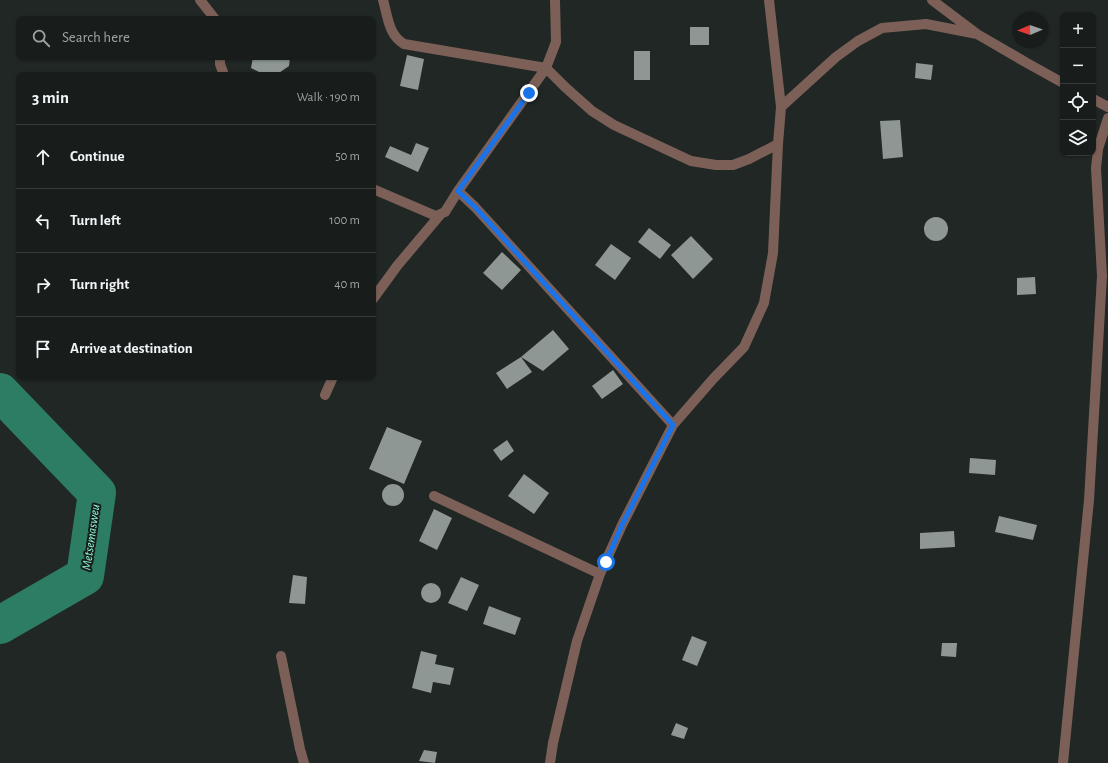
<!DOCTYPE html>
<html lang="en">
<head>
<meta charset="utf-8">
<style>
  :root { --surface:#181d1b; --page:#212624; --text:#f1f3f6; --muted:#9fa2a3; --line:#363b3a }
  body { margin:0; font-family:"Alegreya Sans",sans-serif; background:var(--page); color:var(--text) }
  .controls { position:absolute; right:12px; top:12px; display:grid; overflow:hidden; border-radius:8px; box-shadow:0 1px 3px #0004 }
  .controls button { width:36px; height:36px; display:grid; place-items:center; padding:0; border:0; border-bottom:1px solid var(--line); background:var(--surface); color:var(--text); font:20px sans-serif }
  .compass { position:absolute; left:1012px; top:12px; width:36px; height:36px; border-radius:50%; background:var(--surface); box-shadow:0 1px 3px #0004; rotate:268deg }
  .stop { position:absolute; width:12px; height:12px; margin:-9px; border:3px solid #1a73e8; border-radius:50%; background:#fff }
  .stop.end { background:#1a73e8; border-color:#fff; box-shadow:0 1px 4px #0008 }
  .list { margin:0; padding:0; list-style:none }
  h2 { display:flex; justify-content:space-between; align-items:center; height:52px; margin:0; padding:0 16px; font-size:17px }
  h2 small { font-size:13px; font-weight:400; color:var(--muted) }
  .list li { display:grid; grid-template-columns:26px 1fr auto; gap:12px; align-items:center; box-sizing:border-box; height:64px; padding:0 16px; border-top:1px solid var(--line) }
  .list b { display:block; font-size:15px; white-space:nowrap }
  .list em { font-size:13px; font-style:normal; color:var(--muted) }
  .icon { flex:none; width:22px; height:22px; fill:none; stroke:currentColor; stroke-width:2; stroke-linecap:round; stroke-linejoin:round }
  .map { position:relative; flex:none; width:1108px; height:763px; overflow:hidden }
  .search { position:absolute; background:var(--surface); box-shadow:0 1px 3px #0004; left:16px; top:16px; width:360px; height:44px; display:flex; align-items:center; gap:10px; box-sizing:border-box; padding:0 14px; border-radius:8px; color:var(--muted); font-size:15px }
  .panel { position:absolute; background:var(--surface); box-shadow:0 1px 3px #0004; left:16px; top:72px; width:360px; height:308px; border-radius:8px }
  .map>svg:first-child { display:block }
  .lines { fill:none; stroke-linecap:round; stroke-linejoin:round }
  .river { stroke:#2d7c64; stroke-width:38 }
  .building { fill:#8e9794 }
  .street { stroke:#7c6058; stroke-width:10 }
  .route { stroke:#1a73e8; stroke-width:5 }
  .labels { text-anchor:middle; stroke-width:4; stroke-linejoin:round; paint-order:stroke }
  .water-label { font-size:13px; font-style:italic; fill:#8ffed9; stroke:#171e1b }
</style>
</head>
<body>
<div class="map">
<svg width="1108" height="763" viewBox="0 0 1108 763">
  <rect width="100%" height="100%" fill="#202724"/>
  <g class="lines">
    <path class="river" d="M 0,392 L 97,493 L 85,576 L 0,625"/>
  </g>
  <path class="building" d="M 690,27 L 709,27 L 709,45 L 690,45 Z
    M 634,51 L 650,51 L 650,80 L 634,80 Z
    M 407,55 L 424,59 L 418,90 L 400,86 Z
    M 253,57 L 290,57 L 289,66 L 276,75 L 265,75 L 251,68 Z
    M 916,63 L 933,65 L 931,80 L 915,78 Z
    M 900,120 L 903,157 L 883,159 L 880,121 Z
    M 416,143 L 429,148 L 418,172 L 385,157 L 390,146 L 411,155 Z
    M924 229a12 12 0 1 1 24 0a12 12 0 1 1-24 0Z
    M 649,228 L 671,245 L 660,259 L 638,242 Z
    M 691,236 L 713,259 L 693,279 L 671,255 Z
    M 611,244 L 631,258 L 615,280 L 595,265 Z
    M 502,252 L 521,270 L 502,290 L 483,273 Z
    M 1035,277 L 1036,294 L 1017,295 L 1017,278 Z
    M 553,330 L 569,349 L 543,371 L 521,357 L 532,372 L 507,389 L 496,373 L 521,357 Z
    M 613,370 L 623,384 L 602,399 L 592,386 Z
    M 387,427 L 422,441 L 404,484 L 369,469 Z
    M 507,440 L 514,451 L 501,461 L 493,450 Z
    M 970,458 L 996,460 L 995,475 L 969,473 Z
    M 524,474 L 549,493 L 534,514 L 508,496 Z
    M382 495a11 11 0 1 1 22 0a11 11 0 1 1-22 0Z
    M 434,509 L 452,518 L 437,550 L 419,541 Z
    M 999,516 L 1037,525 L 1033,540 L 995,532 Z
    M 954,531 L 955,547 L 920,549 L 920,533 Z
    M 293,575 L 307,577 L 305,604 L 289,603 Z
    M 461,577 L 479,585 L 467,611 L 448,603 Z
    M421 593a10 10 0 1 1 20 0a10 10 0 1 1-20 0Z
    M 489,606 L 521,618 L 515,635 L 483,624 Z
    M 692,636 L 707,642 L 697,666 L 682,660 Z
    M 942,643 L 957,643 L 956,657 L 941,656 Z
    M 421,651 L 437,655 L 435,664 L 454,668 L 450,685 L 433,682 L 431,693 L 412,688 Z
    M 676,723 L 688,728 L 684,739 L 671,735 Z
    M 424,750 L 437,752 L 435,763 L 419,761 Z"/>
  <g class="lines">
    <path class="street" d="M 200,0 L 215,19
      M 383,0 C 388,17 388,34 404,44 L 546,68 L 565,87 L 592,111 L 614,125 L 691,161 L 716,165 L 733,165 L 749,159 L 778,144
      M 769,0 L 781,107
      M 932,0 L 977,34 L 1027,63 L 1063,83
      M 220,57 L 220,64 L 224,75
      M 1093,99 L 1108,107
      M 373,189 L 436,216 L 445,212 L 458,191 L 546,68 L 556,42 L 555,0
      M 458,191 L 475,207 L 673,425
      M 373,299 L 397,266 L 440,215
      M 325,395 L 333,377
      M 434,496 L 600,574
      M 281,656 L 300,749 L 304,763
      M 550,763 L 553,743 L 577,641 L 600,574 L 622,525 L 673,425 L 713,379 L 744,347 L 764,303 L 773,253 L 778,144 L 781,107 L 836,57 L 858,41 L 882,28 L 926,24 L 977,34
      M 1063,763 L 1089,500 L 1102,276 L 1096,168 L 1098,149 L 1108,118"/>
  </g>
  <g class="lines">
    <path class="route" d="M 529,93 L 458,191 L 475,207 L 673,425 L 622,525 L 606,562"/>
  </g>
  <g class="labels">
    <g class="water-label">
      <text transform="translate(90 537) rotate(-82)" y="5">Metsemasweu</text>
    </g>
  </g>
</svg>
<div class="controls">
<button>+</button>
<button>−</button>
<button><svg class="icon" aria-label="locate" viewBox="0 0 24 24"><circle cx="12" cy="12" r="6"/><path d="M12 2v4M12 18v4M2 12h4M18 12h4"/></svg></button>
<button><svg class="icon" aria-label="layers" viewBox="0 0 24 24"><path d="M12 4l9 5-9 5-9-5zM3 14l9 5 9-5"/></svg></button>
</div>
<svg class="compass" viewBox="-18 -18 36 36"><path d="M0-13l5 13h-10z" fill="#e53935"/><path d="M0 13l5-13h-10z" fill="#9fa2a3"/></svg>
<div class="stop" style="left:606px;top:562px"></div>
<div class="stop end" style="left:529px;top:93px"></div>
<div class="search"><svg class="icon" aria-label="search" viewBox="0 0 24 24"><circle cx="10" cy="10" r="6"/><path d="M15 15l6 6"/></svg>Search here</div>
<section class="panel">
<h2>3 min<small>Walk · 190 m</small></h2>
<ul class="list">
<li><svg class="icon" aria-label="ahead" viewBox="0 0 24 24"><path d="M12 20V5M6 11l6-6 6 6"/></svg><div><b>Continue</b></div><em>50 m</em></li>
<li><svg class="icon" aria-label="left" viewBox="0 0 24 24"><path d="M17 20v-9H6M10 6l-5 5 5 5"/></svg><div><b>Turn left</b></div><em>100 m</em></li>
<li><svg class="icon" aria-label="right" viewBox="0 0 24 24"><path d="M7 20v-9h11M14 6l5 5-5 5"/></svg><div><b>Turn right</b></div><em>40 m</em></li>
<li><svg class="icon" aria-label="arrive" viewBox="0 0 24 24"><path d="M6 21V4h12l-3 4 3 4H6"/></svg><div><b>Arrive at destination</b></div></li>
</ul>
</section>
</div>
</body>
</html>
